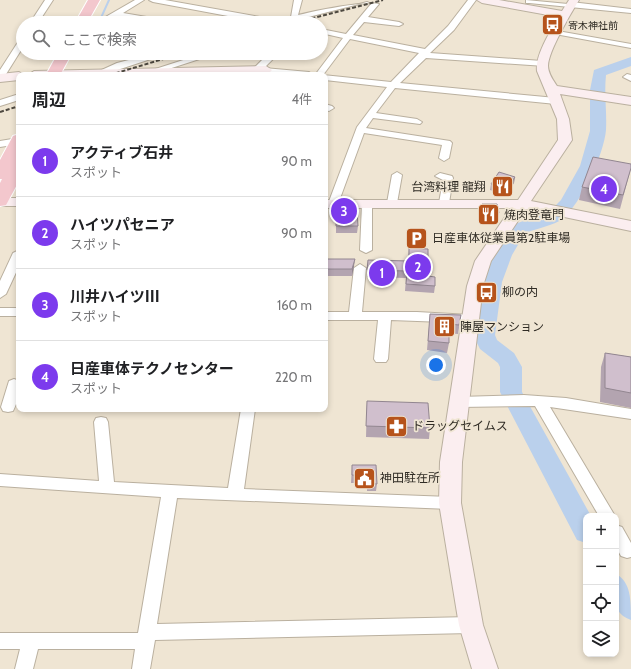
<!DOCTYPE html>
<html lang="ja">
<head>
<meta charset="utf-8">
<style>
  :root { --surface:#fff; --page:#f6f6f6; --text:#202124; --muted:#757577; --line:#e0e0e0; --accent:#7c3aed }
  body { margin:0; font-family:Cabin,"Noto Sans JP",sans-serif; background:var(--page); color:var(--text) }
  .controls { position:absolute; right:12px; bottom:12px; display:grid; overflow:hidden; border-radius:8px; box-shadow:0 2px 6px #0003 }
  .controls button { width:36px; height:36px; display:grid; place-items:center; padding:0; border:0; border-bottom:1px solid var(--line); background:var(--surface); color:var(--text); font:20px sans-serif }
  .you { position:absolute; left:436px; top:365px; width:14px; height:14px; margin:-10px; border:3px solid #fff; border-radius:50%; background:#1a73e8; box-shadow:0 0 0 6px #1a73e833 }
  .badge { display:grid; place-items:center; width:26px; height:26px; border-radius:50%; background:var(--accent); color:#fff; font-size:13px; font-weight:700 }
  .pin { position:absolute; translate:-50% -50%; border:2px solid #fff; box-shadow:0 1px 4px #0006 }
  .list { margin:0; padding:0; list-style:none }
  h2 { display:flex; justify-content:space-between; align-items:center; height:52px; margin:0; padding:0 16px; font-size:17px }
  h2 small { font-size:13px; font-weight:400; color:var(--muted) }
  .list li { display:grid; grid-template-columns:26px 1fr auto; gap:12px; align-items:center; box-sizing:border-box; height:72px; padding:0 16px; border-top:1px solid var(--line) }
  .list b { display:block; font-size:15px; white-space:nowrap }
  .list p { margin:0; font-size:13px; white-space:nowrap; color:var(--muted) }
  .list em { font-size:13px; font-style:normal; color:var(--muted) }
  .icon { flex:none; width:22px; height:22px; fill:none; stroke:currentColor; stroke-width:2; stroke-linecap:round; stroke-linejoin:round }
  .map { position:relative; flex:none; width:631px; height:669px; overflow:hidden }
  .search { position:absolute; background:var(--surface); box-shadow:0 2px 6px #0003; left:16px; top:16px; width:312px; height:44px; display:flex; align-items:center; gap:10px; box-sizing:border-box; padding:0 14px; border-radius:22px; color:var(--muted); font-size:15px }
  .panel { position:absolute; background:var(--surface); box-shadow:0 2px 6px #0003; left:16px; top:72px; width:312px; height:340px; border-radius:8px }
  .map>svg:first-child { display:block }
  .lines { fill:none; stroke-linecap:round; stroke-linejoin:round }
  .stream { stroke:#bad0ec; stroke-width:2 }
  .river { fill:#bad0ec; fill-rule:evenodd }
  .street-casing { stroke:#bab09f; stroke-width:2 }
  .secondary-casing { stroke:#bab09f; stroke-width:2 }
  .highway-casing { stroke:#fff; stroke-width:2 }
  .street { fill:#fff; fill-rule:evenodd }
  .secondary { fill:#fbeef0; fill-rule:evenodd }
  .highway { fill:#f3c7cd; fill-rule:evenodd }
  .rail { stroke:#4e4940; stroke-width:2; stroke-dasharray:4 2; stroke-linecap:butt }
  .wall { fill:#b3a4b0 }
  .shaded-wall { fill:#928690 }
  .building { fill:#d0bfcd; stroke:#928690 }
  .labels { text-anchor:middle; stroke-width:3.5; stroke-linejoin:round; paint-order:stroke }
  .far-poi-label { font-size:10px; fill:#302c25; stroke:#efe5d3; text-anchor:start }
  .poi-label { font-size:12px; fill:#302c25; stroke:#efe5d3; text-anchor:start }
</style>
</head>
<body>
<div class="map">
<svg width="631" height="669" viewBox="0 0 631 669">
  <rect width="100%" height="100%" fill="#efe5d3"/>
  <g class="lines">
    <path class="stream" d="M 100,20 L 109,0"/>
    <path class="river" d="M 631,57 L 631,66 L 606,75 C 604,94 607,112 606,130 C 604,154 581,204 562,219 C 555,225 535,229 525,233 L 512,255 L 502,282 L 495,335 L 497,340 L 514,353 L 522,367 L 522,392 L 591,516 L 586,516 L 586,543 L 577,540 L 500,392 L 500,367 L 498,363 L 480,349 L 473,335 L 482,282 L 494,255 L 509,229 L 512,225 L 549,212 L 561,200 L 580,166 L 590,131 L 590,90 L 594,70 Z
      M 616,574 C 631,582 631,600 631,620 C 609,612 616,594 616,574 Z"/>
    <defs>
      <path id="street" d="M 45,0 L 53,0 L 38,23 L 30,23 Z
        M 135,0 L 144,0 L 123,13 L 170,21 L 174,23 L 157,23 L 117,16 L 105,23 L 95,23 Z
        M 149,0 L 165,0 L 277,20 L 291,17 L 294,0 L 302,0 L 298,15 C 314,11 367,0 379,4 L 368,17 L 399,22 L 403,24 L 399,26 L 364,22 L 353,35 L 425,49 L 448,26 L 468,0 L 476,0 L 454,30 L 430,53 L 542,61 L 545,62 L 545,66 L 426,58 L 400,83 L 556,98 L 560,101 L 556,104 L 395,88 L 376,113 L 417,119 L 422,122 L 420,124 L 373,118 L 366,128 L 450,141 L 452,143 L 449,158 L 444,161 L 439,158 L 442,145 L 364,133 L 338,204 L 333,207 L 328,204 L 357,127 L 387,87 L 325,80 L 325,75 L 315,75 L 343,38 L 321,33 L 321,29 L 346,34 L 371,4 L 367,2 L 285,23 L 266,23 L 153,2 ZM 350,39 L 419,53 L 391,82 L 323,75 Z
        M 526,0 L 568,4 L 571,2 L 631,9 L 631,13 L 529,3 L 526,3 Z
        M 552,30 L 631,44 L 631,48 L 555,34 L 552,34 Z
        M 20,39 L 23,39 L 23,47 L 3,79 L 0,80 L 0,70 Z
        M 156,53 L 169,53 L 102,75 L 97,75 L 95,73 L 117,63 Z
        M 205,53 L 218,53 L 150,75 L 145,75 L 143,73 Z
        M 247,53 L 293,53 L 294,55 L 290,57 L 276,56 L 264,68 L 309,72 L 313,75 C 302,75 270,77 262,70 L 257,73 L 254,72 L 254,68 L 264,58 L 247,56 Z
        M 627,74 L 631,75 L 631,81 L 623,77 Z
        M 19,94 L 19,100 L 0,106 L 0,100 Z
        M 325,104 L 332,106 L 334,108 L 329,111 L 325,110 Z
        M 18,138 L 19,144 L 0,147 L 0,141 Z
        M 397,172 L 402,175 L 397,203 L 392,206 L 387,203 L 392,175 Z
        M 440,173 L 452,176 L 453,178 L 449,203 L 444,206 L 439,203 L 443,180 L 435,176 Z
        M 367,201 L 372,204 L 372,250 L 366,253 L 360,250 L 362,204 Z
        M 19,250 L 19,266 L 6,294 L 0,298 L 0,281 L 13,253 Z
        M 360,264 L 366,268 L 362,312 L 417,312 L 470,315 L 475,316 L 476,319 L 475,322 L 470,323 L 391,320 L 388,359 L 386,362 L 376,362 L 374,359 L 378,320 L 325,320 L 325,312 L 349,312 L 354,268 Z
        M 0,308 L 19,308 L 19,316 L 0,316 Z
        M 14,379 L 19,381 C 19,391 18,402 13,411 L 8,412 L 3,411 L 1,407 L 9,381 Z
        M 524,395 L 566,398 L 631,409 L 631,419 L 550,407 L 615,516 L 599,516 L 535,406 L 459,407 L 454,406 L 452,402 L 454,398 L 459,397 Z
        M 241,409 L 255,409 L 244,489 L 450,497 L 456,498 L 458,503 L 456,508 L 450,509 L 177,498 L 157,624 L 471,617 L 477,619 L 480,625 L 477,631 L 471,633 L 155,640 L 150,669 L 132,669 L 135,649 L 38,649 L 33,669 L 15,669 L 20,649 L 0,649 L 0,633 L 138,633 L 161,497 L 0,486 L 0,474 L 99,481 L 94,422 L 96,418 L 101,417 L 106,418 L 108,422 L 114,482 L 228,488 Z
        M 616,525 L 622,527 L 631,543 L 631,557 L 627,558 L 621,556 L 616,547 Z"/>
      <path id="secondary" d="M 477,0 L 499,0 L 562,11 L 569,0 L 579,0 C 571,13 548,52 548,66 C 548,73 553,80 557,86 L 631,97 L 631,105 L 560,94 L 569,119 L 572,140 L 531,201 L 631,221 L 631,231 L 526,209 L 491,261 L 483,286 L 462,462 L 461,503 L 483,625 L 498,669 L 472,669 L 459,625 L 439,503 L 440,462 L 467,286 L 475,261 L 511,208 L 325,208 L 325,200 L 518,200 L 558,140 L 557,119 L 537,71 C 535,55 551,30 559,17 L 482,3 Z
        M 266,66 L 272,70 L 270,72 L 197,75 L 28,75 L 34,71 Z
        M 19,72 L 24,75 L 19,75 L 19,80 L 0,82 L 0,74 Z
        M 0,198 L 19,198 L 19,206 L 0,206 Z"/>
      <path id="highway" d="M 88,0 L 100,0 L 87,23 L 75,23 Z
        M 58,53 L 72,53 L 60,75 L 46,75 Z
        M 19,134 L 18,158 L 19,158 L 19,181 L 6,205 L 0,206 L 0,183 L 2,179 L 0,179 L 0,160 L 13,136 Z"/>
    </defs>
    <use href="#street" class="street-casing"/>
    <use href="#secondary" class="secondary-casing"/>
    <use href="#highway" class="highway-casing"/>
    <use href="#street" class="street"/>
    <use href="#secondary" class="secondary"/>
    <use href="#highway" class="highway"/>
    <path class="rail" d="M 294,23 L 383,0
      M 110,75 L 183,53
      M 0,112 L 19,106"/>
  </g>
  <path class="wall" d="M 631,168 L 620,209 L 579,200 L 582,187 Z
    M 514,183 L 506,195 L 490,190 L 491,184 Z
    M 482,204 L 499,213 L 498,220 L 483,220 L 481,211 Z
    M 336,210 L 353,211 L 358,226 L 357,233 L 336,233 Z
    M 409,248 L 435,286 L 434,293 L 405,291 L 406,278 L 367,277 L 368,260 L 408,261 Z
    M 325,259 L 354,266 L 352,276 L 325,276 Z
    M 430,314 L 461,315 L 458,334 L 449,333 L 449,343 L 447,353 L 427,350 Z
    M 605,353 L 631,357 L 631,408 L 600,402 L 601,367 Z
    M 367,401 L 430,428 L 429,439 L 366,437 Z
    M 352,465 L 376,465 L 377,484 L 376,491 L 367,491 L 367,483 L 351,483 Z"/>
  <path class="shaded-wall" d="M 515,177 L 514,183 L 506,195 L 507,188 Z
    M 355,259 L 354,266 L 352,276 L 352,269 Z"/>
  <path class="building" d="M 593,157 L 631,164 L 631,168 L 623,195 L 582,187 Z
    M 499,172 L 515,177 L 507,188 L 491,184 Z
    M 336,203 L 353,203 L 353,211 L 357,211 L 358,226 L 336,226 Z
    M 482,204 L 497,204 L 499,213 L 484,213 Z
    M 409,248 L 428,249 L 428,276 L 435,277 L 435,286 L 406,284 L 407,271 L 367,270 L 368,260 L 409,261 Z
    M 325,259 L 355,259 L 352,269 L 325,269 Z
    M 430,314 L 461,315 L 459,325 L 449,324 L 449,343 L 428,341 Z
    M 605,353 L 631,357 L 631,393 L 605,388 Z
    M 367,401 L 428,403 L 430,428 L 366,426 Z
    M 352,465 L 376,465 L 377,484 L 367,483 L 367,476 L 352,475 Z"/>
  <defs>
    <symbol id="bus-square" viewBox="-11 -11 22 22"><rect x="-9" y="-9" width="18" height="18" rx="4" fill="#b6531b" stroke="#efe5d3"/><path d="M-5-6H5V4H4V6H2V4H-2V6H-4V4H-5ZM-3.5-4V0h7V-4ZM-3.5 1.2v1.5H-2V1.2ZM2 1.2v1.5H3.5V1.2Z" fill="#fff"/></symbol>
    <symbol id="restaurant-square" viewBox="-11 -11 22 22"><rect x="-9" y="-9" width="18" height="18" rx="4" fill="#b6531b" stroke="#efe5d3"/><path d="M-5-6h1v4h1v-4h1v4h1v-4h1v5L-1.5 .5V6h-2V.5L-5-1ZM5-6V6H3V1.5H1.5Q1.5-4 5-6Z" fill="#fff"/></symbol>
    <symbol id="parking-square" viewBox="-11 -11 22 22"><rect x="-9" y="-9" width="18" height="18" rx="4" fill="#b6531b" stroke="#efe5d3"/><path d="M-3.5-5.5H1a3.5 3.5 0 0 1 0 7H-1V5.5H-3.5ZM-1-3.4V-.6H.8a1.4 1.4 0 0 0 0-2.8Z" fill="#fff"/></symbol>
    <symbol id="building-square" viewBox="-11 -11 22 22"><rect x="-9" y="-9" width="18" height="18" rx="4" fill="#b6531b" stroke="#efe5d3"/><path d="M-4-6H4V6H1V3H-1V6H-4ZM-2.5-4.3h1.7v1.8h-1.7ZM.8-4.3h1.7v1.8H.8ZM-2.5-1h1.7V.8h-1.7ZM.8-1h1.7V.8H.8Z" fill="#fff"/></symbol>
    <symbol id="pharmacy-square" viewBox="-11 -11 22 22"><rect x="-9" y="-9" width="18" height="18" rx="4" fill="#b6531b" stroke="#efe5d3"/><path d="M-2-6h4v4h4v4h-4v4h-4v-4h-4v-4h4Z" fill="#fff"/></symbol>
    <symbol id="civic-square" viewBox="-11 -11 22 22"><rect x="-9" y="-9" width="18" height="18" rx="4" fill="#b6531b" stroke="#efe5d3"/><path d="M-.6-6.5H3V-4.5H.6V-3L4-1V1h2V6H-6V1h2V-1L-.6-3ZM-1.2 2.5V6h2.4V2.5Z" fill="#fff"/></symbol>
  </defs>
  <g fill-rule="evenodd">
    <use href="#bus-square" x="540" y="12" width="25" height="25"/>
    <use href="#restaurant-square" x="490" y="174" width="25" height="25"/>
    <use href="#restaurant-square" x="476" y="202" width="25" height="25"/>
    <use href="#parking-square" x="404" y="226" width="25" height="25"/>
    <use href="#bus-square" x="474" y="280" width="25" height="25"/>
    <use href="#building-square" x="432" y="314" width="25" height="25"/>
    <use href="#pharmacy-square" x="384" y="414" width="25" height="25"/>
    <use href="#civic-square" x="352" y="466" width="25" height="25"/>
  </g>
  <g class="labels">
    <g class="far-poi-label">
      <text x="568" y="29">寄木神社前</text>
    </g>
    <g class="poi-label">
      <text x="486" y="191" text-anchor="end">台湾料理 龍翔</text>
      <text x="504" y="219">焼肉登竜門</text>
      <text x="432" y="242">日産車体従業員第2駐車場</text>
      <text x="502" y="296">柳の内</text>
      <text x="460" y="331">陣屋マンション</text>
      <text x="412" y="430">ドラッグセイムス</text>
      <text x="380" y="482">神田駐在所</text>
    </g>
  </g>
</svg>
<div class="controls">
<button>+</button>
<button>−</button>
<button><svg class="icon" aria-label="locate" viewBox="0 0 24 24"><circle cx="12" cy="12" r="6"/><path d="M12 2v4M12 18v4M2 12h4M18 12h4"/></svg></button>
<button><svg class="icon" aria-label="layers" viewBox="0 0 24 24"><path d="M12 4l9 5-9 5-9-5zM3 14l9 5 9-5"/></svg></button>
</div>
<div class="you"></div>
<div class="pin badge" style="left:382px;top:273px">1</div>
<div class="pin badge" style="left:418px;top:267px">2</div>
<div class="pin badge" style="left:344px;top:211px">3</div>
<div class="pin badge" style="left:604px;top:189px">4</div>
<div class="search"><svg class="icon" aria-label="search" viewBox="0 0 24 24"><circle cx="10" cy="10" r="6"/><path d="M15 15l6 6"/></svg>ここで検索</div>
<section class="panel">
<h2>周辺<small>4件</small></h2>
<ul class="list">
<li><span class="badge">1</span><div><b>アクティブ石井</b><p>スポット</p></div><em>90 m</em></li>
<li><span class="badge">2</span><div><b>ハイツパセニア</b><p>スポット</p></div><em>90 m</em></li>
<li><span class="badge">3</span><div><b>川井ハイツⅢ</b><p>スポット</p></div><em>160 m</em></li>
<li><span class="badge">4</span><div><b>日産車体テクノセンター</b><p>スポット</p></div><em>220 m</em></li>
</ul>
</section>
</div>
</body>
</html>
